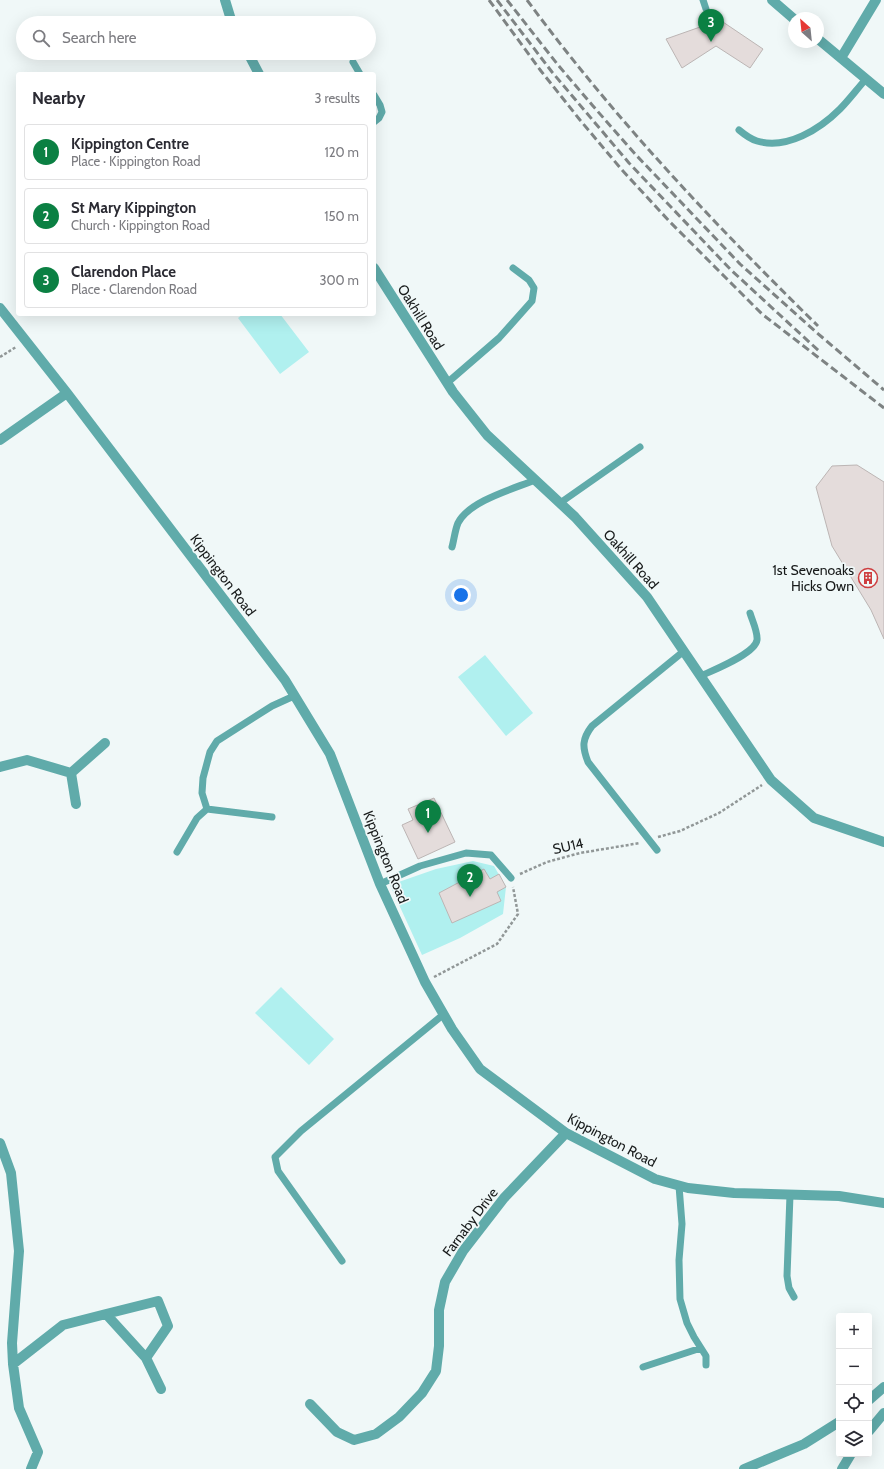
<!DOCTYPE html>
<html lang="en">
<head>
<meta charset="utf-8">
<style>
  :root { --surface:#fff; --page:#f7f7f7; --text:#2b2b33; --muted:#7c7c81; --line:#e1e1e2; --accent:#0b8043 }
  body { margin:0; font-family:Cabin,sans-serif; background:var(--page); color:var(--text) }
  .controls { position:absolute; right:12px; bottom:12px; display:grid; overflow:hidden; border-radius:4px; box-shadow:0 4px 16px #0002 }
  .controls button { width:36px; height:36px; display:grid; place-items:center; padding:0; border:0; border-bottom:1px solid var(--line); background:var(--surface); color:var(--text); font:20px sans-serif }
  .compass { position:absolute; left:788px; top:12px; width:36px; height:36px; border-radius:50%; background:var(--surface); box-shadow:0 4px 16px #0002; rotate:333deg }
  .you { position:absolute; left:461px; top:595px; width:14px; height:14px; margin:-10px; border:3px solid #fff; border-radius:50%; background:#1a73e8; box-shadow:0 0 0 6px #1a73e833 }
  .badge { display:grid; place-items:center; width:26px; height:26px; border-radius:50%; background:var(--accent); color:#fff; font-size:13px; font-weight:700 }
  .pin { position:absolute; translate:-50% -33px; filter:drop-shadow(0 1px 2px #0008) }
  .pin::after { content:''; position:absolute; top:21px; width:14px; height:12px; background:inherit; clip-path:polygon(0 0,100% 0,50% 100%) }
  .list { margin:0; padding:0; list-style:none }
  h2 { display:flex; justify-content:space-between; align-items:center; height:52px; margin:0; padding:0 16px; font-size:17px }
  h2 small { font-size:13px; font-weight:400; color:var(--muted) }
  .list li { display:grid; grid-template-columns:26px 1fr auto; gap:12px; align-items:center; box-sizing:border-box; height:56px; margin:0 8px 8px; padding:0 8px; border:1px solid var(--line); border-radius:4px }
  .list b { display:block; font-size:15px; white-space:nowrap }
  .list p { margin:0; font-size:13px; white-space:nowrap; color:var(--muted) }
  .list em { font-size:13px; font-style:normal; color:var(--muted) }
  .icon { flex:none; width:22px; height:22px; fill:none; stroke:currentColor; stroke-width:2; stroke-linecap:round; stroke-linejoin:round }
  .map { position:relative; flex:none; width:884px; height:1469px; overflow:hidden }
  .search { position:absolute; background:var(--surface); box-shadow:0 4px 16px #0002; left:16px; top:16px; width:360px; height:44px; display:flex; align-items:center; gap:10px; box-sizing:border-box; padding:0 14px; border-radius:22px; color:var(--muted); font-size:15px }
  .panel { position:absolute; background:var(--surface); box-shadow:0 4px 16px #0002; left:16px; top:72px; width:360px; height:244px; border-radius:4px }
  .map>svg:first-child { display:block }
  .green { fill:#b0f0ef }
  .building { fill:#e4dcdb; stroke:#bcb5b4 }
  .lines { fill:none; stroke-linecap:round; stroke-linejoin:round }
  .path { stroke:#919797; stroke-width:2.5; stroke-dasharray:3 2; stroke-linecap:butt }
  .service { stroke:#60abaa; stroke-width:7 }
  .minor { stroke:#60abaa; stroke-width:10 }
  .rail { stroke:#7e8383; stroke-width:3; stroke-dasharray:8 4; stroke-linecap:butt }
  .labels { text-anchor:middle; stroke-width:3.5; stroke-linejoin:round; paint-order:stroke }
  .street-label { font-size:14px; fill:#181b1b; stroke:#f0f8f8 }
  .poi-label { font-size:14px; fill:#181b1b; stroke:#f0f8f8; text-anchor:end }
</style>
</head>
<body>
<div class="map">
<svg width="884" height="1469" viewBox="0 0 884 1469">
  <rect width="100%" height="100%" fill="#f0f8f8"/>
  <path class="green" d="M 243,314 L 280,314 L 309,352 L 280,374 L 238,318 Z
    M 485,655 L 533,713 L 506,736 L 458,677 Z
    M 473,861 L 494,866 L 506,887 L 503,914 L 460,938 L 422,955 L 390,885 L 436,869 Z
    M 281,987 L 334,1039 L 309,1065 L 255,1013 Z"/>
  <path class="building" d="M 720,20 L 763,49 L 750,68 L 716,46 L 682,68 L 666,39 Z
    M 857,465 L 884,482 L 884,639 L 871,610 L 832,546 L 816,487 L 832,466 Z
    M 434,798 L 455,842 L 418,859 L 402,825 L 413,820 L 408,809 Z
    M 484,869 L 490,879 L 499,874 L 506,887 L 497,892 L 501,901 L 452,923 L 439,893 Z"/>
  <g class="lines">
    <path class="path" d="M 0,357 L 16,347
      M 658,837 L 680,831 L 719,813 L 762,785
      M 520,874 L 547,862 L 580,853 L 640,843
      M 434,977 L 497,944 L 518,914 L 513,887"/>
    <path class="service" d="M 703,0 L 706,9
      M 353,62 L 360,74
      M 374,95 L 380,105 L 382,112 L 379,118 L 374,122
      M 739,130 C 745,135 750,139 757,141 C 787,150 820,129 840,109 C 849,100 857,89 866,79
      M 447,383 L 499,338 L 532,301 L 534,288 L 529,280 L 513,268
      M 560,503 L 640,447
      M 452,547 C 454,540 455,530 458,523 C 469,501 513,489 535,480
      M 701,676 C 713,670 755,654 757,640 C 758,632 752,620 750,613
      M 207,809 L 202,793 L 203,778 L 210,752 L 217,741 L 272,706 L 294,696
      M 207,809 L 272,817
      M 657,850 L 588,762 C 582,747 582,739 592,726 L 684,651
      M 177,852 L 197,818 L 207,809
      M 380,884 L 420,866 L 466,853 L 491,855 L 511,878
      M 679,1186 L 682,1224 L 679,1260 L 680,1299 L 687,1323 L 694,1337 L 706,1356 L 706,1365
      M 790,1195 L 787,1276 L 789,1288 L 794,1297
      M 342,1261 L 278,1171 L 275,1157 L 301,1131 L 444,1014
      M 643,1367 L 701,1348"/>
    <path class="minor" d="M 225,0 L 232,23
      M 772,0 L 794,19
      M 818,39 L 884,94
      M 248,53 L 259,74
      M 841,58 L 876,0
      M 374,268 L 453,392 L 487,435 L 575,517 L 647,597 L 771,780 L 814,818 L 884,842
      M 0,308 L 67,393 L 285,680 L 330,754 L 380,884 L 425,982 L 452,1029 L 480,1069 L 566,1133 L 655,1179 L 688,1188 L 734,1193 L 839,1196 L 884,1203
      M 0,440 L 67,393
      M 0,767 L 27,760 L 71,773 L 76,804
      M 71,773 L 105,743
      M 0,1143 L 11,1173 L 19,1251 L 12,1343 L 13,1364 L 19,1408 L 38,1452 L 31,1469
      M 106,1314 L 158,1301 L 168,1326 L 146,1358
      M 13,1364 L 63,1325 L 106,1314 L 146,1358 L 161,1389
      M 869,1400 L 884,1387
      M 310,1404 L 337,1432 L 354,1440 L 376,1434 L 399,1417 L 422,1393 L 436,1371 L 439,1346 L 439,1310 L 445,1282 L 463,1251 L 504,1198 L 566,1133
      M 869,1431 L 884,1413
      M 744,1469 L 804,1444 L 839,1422
      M 842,1469 L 851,1454"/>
    <path class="rail" d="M 489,0 L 541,71 L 580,120 L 622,170 L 670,222 L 762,314 L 884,408
      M 497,0 L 552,72 L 629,163 L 731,270 L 819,351
      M 507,0 L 558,65 L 593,106 L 636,155 L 740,264 L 816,332 L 884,390
      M 527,0 C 614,118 714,224 818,326"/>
  </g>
  <defs>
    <symbol id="building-ring" viewBox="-11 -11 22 22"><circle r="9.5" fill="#f0f8f8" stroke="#ce3f40" stroke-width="1.5"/><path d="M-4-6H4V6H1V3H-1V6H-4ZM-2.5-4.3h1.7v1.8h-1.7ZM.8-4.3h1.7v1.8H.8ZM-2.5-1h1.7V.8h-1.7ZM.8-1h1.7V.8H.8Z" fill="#ce3f40"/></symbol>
  </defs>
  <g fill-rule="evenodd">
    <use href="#building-ring" x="857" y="567" width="22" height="22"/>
  </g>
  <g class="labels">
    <g class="street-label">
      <text transform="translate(421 317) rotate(58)" y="5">Oakhill Road</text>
      <text transform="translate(631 559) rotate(48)" y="5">Oakhill Road</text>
      <text transform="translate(223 575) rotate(53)" y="5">Kippington Road</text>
      <text transform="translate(568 846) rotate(-13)" y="5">SU14</text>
      <text transform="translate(386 857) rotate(68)" y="5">Kippington Road</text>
      <text transform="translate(612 1140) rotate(28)" y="5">Kippington Road</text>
      <text transform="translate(470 1222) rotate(-53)" y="5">Farnaby Drive</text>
    </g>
    <g class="poi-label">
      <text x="854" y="575">1st Sevenoaks<tspan x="854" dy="16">Hicks Own</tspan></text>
    </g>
  </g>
</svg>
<div class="controls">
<button>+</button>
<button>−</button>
<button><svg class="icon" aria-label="locate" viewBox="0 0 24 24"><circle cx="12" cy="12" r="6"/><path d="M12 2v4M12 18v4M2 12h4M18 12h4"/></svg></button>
<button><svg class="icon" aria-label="layers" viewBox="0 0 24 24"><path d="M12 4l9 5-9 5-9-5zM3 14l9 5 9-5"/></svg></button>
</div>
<svg class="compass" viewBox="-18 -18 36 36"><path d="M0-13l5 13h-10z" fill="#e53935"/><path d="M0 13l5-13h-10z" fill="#7c7c81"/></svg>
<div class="you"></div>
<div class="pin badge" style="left:428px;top:833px">1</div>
<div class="pin badge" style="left:470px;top:897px">2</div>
<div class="pin badge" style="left:711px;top:42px">3</div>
<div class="search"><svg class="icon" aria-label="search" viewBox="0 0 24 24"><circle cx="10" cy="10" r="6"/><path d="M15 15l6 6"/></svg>Search here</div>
<section class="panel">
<h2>Nearby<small>3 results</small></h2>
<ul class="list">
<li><span class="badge">1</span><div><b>Kippington Centre</b><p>Place · Kippington Road</p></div><em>120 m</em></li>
<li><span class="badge">2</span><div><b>St Mary Kippington</b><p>Church · Kippington Road</p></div><em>150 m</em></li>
<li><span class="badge">3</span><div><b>Clarendon Place</b><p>Place · Clarendon Road</p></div><em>300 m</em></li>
</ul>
</section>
</div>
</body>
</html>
